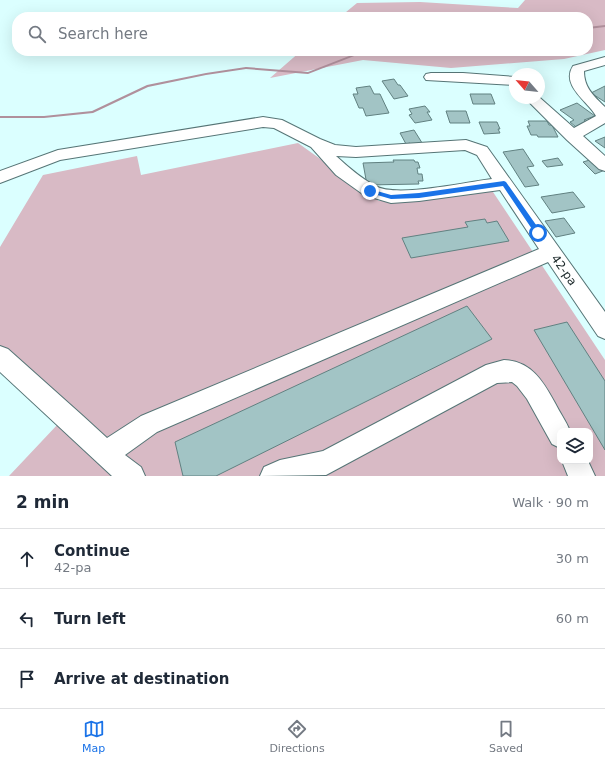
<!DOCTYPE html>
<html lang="en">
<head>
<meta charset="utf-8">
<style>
  :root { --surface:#fff; --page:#f2f2f3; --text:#1f2937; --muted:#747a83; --line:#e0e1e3; --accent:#1a73e8 }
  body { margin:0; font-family:"DejaVu Sans",sans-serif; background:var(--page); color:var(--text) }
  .controls { position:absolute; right:12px; bottom:12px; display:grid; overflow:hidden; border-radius:8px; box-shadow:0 4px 16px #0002 }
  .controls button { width:36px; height:36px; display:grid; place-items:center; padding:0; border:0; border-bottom:1px solid var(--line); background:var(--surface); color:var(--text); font:20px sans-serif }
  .compass { position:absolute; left:509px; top:68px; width:36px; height:36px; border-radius:50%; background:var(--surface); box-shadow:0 4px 16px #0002; rotate:298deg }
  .stop { position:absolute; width:12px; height:12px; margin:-9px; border:3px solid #1a73e8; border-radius:50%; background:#fff }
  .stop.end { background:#1a73e8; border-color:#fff; box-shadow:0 1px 4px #0008 }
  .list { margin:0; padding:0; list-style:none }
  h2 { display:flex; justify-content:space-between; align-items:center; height:52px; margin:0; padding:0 16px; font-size:17px }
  h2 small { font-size:13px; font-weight:400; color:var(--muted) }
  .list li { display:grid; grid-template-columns:26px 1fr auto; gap:12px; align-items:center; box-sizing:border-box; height:60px; padding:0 16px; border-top:1px solid var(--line) }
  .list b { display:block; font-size:15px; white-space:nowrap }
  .list p { margin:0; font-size:13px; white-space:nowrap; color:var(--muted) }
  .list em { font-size:13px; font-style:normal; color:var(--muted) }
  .icon { flex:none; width:22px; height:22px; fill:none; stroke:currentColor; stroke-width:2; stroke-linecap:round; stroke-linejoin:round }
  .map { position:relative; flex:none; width:605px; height:476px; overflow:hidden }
  .search { position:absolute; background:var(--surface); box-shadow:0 4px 16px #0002; left:12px; right:12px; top:12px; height:44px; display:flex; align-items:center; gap:10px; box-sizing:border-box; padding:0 14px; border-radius:16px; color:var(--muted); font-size:15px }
  .sheet { height:232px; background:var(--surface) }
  nav { display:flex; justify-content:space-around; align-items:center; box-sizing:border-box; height:56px; border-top:1px solid var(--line); background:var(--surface); font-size:11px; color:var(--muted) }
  nav a { display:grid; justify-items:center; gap:2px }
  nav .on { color:var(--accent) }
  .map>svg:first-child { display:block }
  .green { fill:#d8bac5; fill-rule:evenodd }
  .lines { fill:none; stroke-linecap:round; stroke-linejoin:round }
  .stream { fill:#b0909c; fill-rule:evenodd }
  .building { fill:#a2c4c5; stroke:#618181 }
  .minor-casing { stroke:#567576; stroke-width:2 }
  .minor { fill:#fff; fill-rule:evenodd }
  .route { fill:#1a73e8 }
  .labels { text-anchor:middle; stroke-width:3.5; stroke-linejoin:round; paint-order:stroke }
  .street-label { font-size:12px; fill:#1c292a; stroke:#fff }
</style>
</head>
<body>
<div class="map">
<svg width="605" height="476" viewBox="0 0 605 476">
  <rect width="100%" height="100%" fill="#dbffff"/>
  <path class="green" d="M 525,0 L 605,0 L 605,50 L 564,59 L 451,68 L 363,60 L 270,78 L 301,51 L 588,51 L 588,17 L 340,17 L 357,3 L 420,2 L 518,8 Z
    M 298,143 L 379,201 L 491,189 L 605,360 L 605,476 L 9,476 L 58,424 L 0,371 L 0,247 L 43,175 L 137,156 L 141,175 ZM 560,431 L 590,431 L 590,461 L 560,461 Z"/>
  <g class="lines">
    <path class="stream" d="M 605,25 L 605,27 L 588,29 L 588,27 Z
      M 362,51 L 367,51 L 308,74 L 246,69 L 206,75 L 148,87 L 93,113 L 44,118 L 0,118 L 0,116 L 44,116 L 92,111 L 147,85 L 206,73 L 246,67 L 308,72 Z"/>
  </g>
  <path class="building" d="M 394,79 L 398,85 L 400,85 L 408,96 L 394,99 L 382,81 Z
    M 370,86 L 374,94 L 380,94 L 389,113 L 366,116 L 363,108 L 359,108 L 353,94 L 358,94 L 356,88 Z
    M 605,86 L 605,102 L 591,93 Z
    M 470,94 L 491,94 L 495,104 L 473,104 Z
    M 577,103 L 595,116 L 584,120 L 588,123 L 576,127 L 570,122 L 574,120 L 560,110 Z
    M 425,106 L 430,112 L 427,112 L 432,120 L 415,123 L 409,115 L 412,114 L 409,109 Z
    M 446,111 L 466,111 L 470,123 L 450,123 Z
    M 528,121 L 547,121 L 549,125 L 552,125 L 558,137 L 538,137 L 537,135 L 531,135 L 527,126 L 530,126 Z
    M 479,122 L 497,122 L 500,129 L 498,129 L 500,133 L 484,134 Z
    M 414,130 L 424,146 L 414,148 L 410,143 L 406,144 L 400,133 Z
    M 605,137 L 605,148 L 595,141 Z
    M 523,149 L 534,166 L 527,167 L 539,185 L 525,187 L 503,152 Z
    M 558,158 L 563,165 L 547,167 L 542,161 Z
    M 593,159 L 605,169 L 605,170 L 595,174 L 583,162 Z
    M 393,160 L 414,160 L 415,162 L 418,162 L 420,168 L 417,168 L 418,174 L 422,174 L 423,181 L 418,181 L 419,184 L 367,185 L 363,163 L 394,162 Z
    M 573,192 L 585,207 L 552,213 L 541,197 Z
    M 564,218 L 575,233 L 556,237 L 545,221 Z
    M 485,219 L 487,223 L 497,221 L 509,241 L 411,258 L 402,238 L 468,227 L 465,222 Z
    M 467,306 L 492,339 L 216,476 L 183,476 L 175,442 Z
    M 567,322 L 605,381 L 605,450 L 534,330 Z"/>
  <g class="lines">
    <defs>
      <path id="minor" d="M 605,57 L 605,65 L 584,71 C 584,88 594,96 605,107 L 605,123 L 583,136 L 605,156 L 605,171 L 599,169 L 567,140 L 525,98 L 539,97 L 574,128 L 596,116 C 590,103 560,86 573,66 Z
        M 431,73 L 463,73 L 515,77 L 515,85 L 426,80 L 424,77 L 426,74 Z
        M 263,117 L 282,120 L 320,139 L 335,145 L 356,147 L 466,140 L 487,147 L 605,312 L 605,339 L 598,336 L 548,262 L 157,432 L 125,455 L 141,467 L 145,476 L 112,476 L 0,372 L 0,346 L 8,349 L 83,416 L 107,438 L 141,416 L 539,249 L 500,190 L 419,201 L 391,203 L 364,195 L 336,175 L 311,147 L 274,128 L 263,127 L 60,160 L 0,183 L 0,171 L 58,150 ZM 465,150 L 477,155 L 492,179 C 466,182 397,198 375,186 C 361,178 348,167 336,156 L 356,157 Z
        M 504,360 C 531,361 543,381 555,403 C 560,413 566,421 570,431 L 560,431 L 560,448 L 552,444 L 527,399 L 517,386 L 512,382 L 497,383 L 326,475 L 260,476 L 264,467 L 280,460 L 323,451 L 486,365 Z
        M 562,461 L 588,461 L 595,476 L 568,476 Z"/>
    </defs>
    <use href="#minor" class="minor-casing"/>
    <use href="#minor" class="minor"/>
  </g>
  <path class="route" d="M 504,181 L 506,182 L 541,232 L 541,235 L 536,235 L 503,186 L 419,198 L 391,199 L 367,192 L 367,191 L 370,189 L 391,195 L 419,193 Z"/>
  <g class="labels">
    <g class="street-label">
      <text transform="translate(564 270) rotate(55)" y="4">42-ра</text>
    </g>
  </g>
</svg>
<div class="controls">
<button><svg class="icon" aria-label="layers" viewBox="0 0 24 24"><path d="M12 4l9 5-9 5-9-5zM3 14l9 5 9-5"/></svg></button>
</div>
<svg class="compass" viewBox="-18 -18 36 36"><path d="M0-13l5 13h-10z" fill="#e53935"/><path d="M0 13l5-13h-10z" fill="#747a83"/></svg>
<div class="stop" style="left:538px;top:233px"></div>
<div class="stop end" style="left:370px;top:191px"></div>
<div class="search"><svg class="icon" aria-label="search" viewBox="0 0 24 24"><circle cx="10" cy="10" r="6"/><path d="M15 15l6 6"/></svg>Search here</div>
</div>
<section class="sheet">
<h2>2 min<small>Walk · 90 m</small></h2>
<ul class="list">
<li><svg class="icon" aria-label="ahead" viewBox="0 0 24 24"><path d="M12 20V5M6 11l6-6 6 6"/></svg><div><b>Continue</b><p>42-ра</p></div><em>30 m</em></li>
<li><svg class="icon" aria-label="left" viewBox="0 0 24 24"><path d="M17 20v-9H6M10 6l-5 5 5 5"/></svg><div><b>Turn left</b></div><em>60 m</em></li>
<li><svg class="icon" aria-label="arrive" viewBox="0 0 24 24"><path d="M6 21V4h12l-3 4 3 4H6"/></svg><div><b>Arrive at destination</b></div></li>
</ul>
</section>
<nav>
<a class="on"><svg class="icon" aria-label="map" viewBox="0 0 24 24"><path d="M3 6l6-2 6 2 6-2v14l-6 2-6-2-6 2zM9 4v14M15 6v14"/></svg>Map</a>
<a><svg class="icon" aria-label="directions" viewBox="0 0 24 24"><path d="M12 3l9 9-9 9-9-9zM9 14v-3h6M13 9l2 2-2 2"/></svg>Directions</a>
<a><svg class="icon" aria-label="saved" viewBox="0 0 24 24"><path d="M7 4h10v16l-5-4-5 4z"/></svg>Saved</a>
</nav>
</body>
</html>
